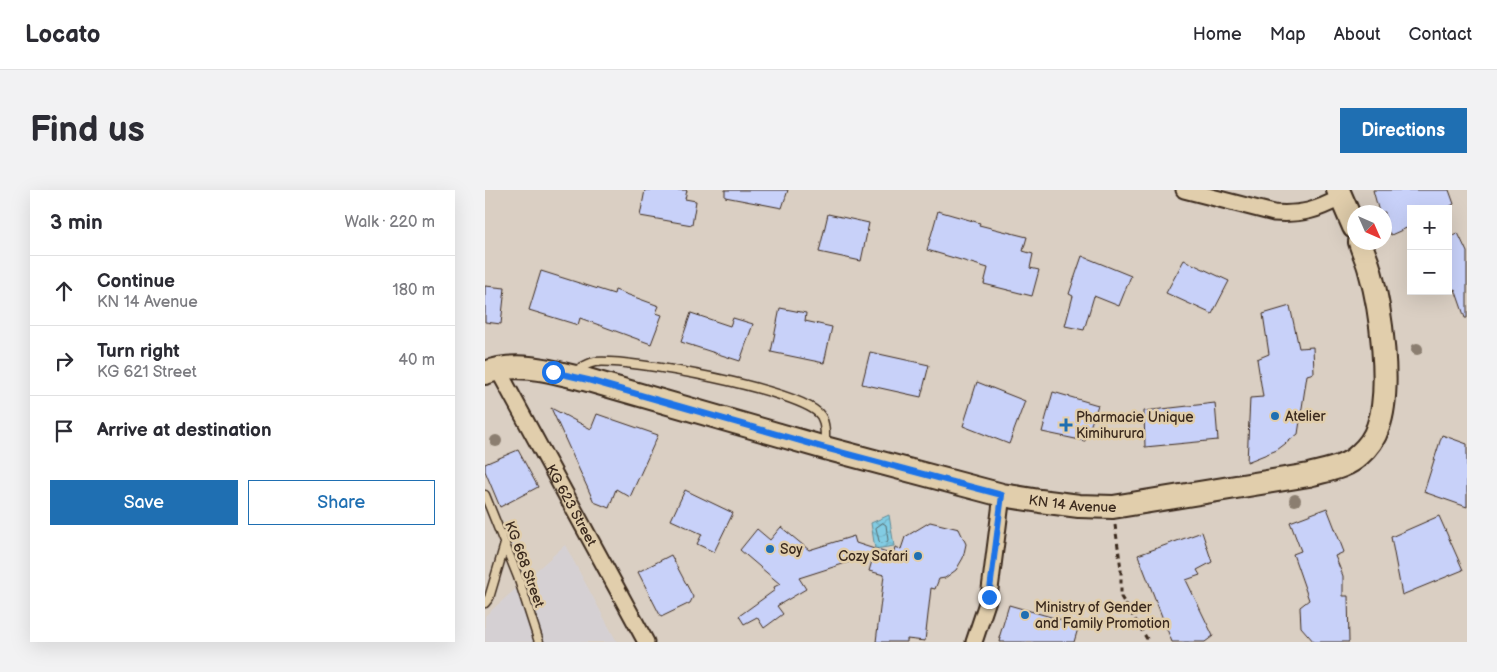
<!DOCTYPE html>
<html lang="en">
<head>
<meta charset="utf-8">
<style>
  :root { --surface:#fff; --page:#f2f2f3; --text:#2b2b33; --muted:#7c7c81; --line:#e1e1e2; --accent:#1f6fb2 }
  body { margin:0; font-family:"Balsamiq Sans",sans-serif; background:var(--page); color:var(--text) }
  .controls { position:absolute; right:15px; top:15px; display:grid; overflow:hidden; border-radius:0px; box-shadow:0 5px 20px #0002 }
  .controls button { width:45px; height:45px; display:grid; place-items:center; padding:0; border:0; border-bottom:1px solid var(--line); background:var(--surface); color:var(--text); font:25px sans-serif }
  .compass { position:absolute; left:862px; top:15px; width:45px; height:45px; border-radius:50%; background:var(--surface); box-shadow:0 5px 20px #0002; rotate:135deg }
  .stop { position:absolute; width:15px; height:15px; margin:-11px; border:4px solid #1a73e8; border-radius:50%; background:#fff }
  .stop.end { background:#1a73e8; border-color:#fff; box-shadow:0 1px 5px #0008 }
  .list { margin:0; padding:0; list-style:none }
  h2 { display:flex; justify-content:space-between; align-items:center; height:65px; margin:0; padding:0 20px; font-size:21px }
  h2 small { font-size:16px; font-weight:400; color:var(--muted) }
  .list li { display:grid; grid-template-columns:32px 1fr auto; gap:15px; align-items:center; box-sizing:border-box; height:70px; padding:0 20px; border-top:1px solid var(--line) }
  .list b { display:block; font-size:19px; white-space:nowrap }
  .list p { margin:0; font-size:16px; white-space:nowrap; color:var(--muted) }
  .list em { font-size:16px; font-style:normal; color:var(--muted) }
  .actions { display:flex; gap:10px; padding:15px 20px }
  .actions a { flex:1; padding:11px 0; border:1px solid var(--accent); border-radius:0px; text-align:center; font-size:18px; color:var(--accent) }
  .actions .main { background:var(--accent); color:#fff }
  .icon { flex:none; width:28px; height:28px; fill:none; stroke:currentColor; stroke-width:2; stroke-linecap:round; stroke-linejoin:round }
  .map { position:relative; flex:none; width:982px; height:452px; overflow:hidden; border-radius:0px }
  header { display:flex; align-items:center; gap:30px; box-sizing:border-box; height:70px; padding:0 25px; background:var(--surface); border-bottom:1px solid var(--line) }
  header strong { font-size:24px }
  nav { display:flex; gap:28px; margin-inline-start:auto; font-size:18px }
  .intro { display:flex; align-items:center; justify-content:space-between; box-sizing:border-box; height:120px; padding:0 30px }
  h1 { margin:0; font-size:35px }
  .button { padding:12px 22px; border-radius:0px; background:var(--accent); color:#fff; font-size:18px; font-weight:700 }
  main { display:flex; gap:30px; padding:0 30px }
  aside { flex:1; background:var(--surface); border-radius:0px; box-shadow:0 5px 20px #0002 }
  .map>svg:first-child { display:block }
  .built { fill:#d5d0d3 }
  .water { fill:url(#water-waves); stroke:#668b94 }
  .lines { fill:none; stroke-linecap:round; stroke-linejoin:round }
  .shore { stroke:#576b6d; stroke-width:1 }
  .building { fill:#c8d1f9; stroke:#3b2a1e }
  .lane-casing { stroke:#3b2a1e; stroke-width:11 }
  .street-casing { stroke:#3b2a1e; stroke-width:19 }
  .secondary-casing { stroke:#3b2a1e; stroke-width:26 }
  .path { stroke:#3b2a1e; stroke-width:3; stroke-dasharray:5 4; stroke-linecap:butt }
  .lane { stroke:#e1ceac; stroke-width:8 }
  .street { stroke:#e1ceac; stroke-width:15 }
  .secondary { stroke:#e1ceac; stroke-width:22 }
  .tree { fill:#8b7e6f }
  .route { stroke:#1a73e8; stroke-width:6 }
  .poi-dot { fill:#1f6fb2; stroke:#e1ceac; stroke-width:2 }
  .labels { text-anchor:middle; stroke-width:5; stroke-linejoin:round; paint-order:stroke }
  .poi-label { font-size:14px; fill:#3b2a1e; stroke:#e1ceac; text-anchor:start }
  .street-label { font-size:14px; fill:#3b2a1e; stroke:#e1ceac }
</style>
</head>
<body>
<header>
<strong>Locato</strong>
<nav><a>Home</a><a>Map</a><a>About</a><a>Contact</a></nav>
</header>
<div class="intro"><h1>Find us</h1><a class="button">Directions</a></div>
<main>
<aside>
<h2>3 min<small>Walk · 220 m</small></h2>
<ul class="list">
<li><svg class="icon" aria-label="ahead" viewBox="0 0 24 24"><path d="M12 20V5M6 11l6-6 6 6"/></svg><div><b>Continue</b><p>KN 14 Avenue</p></div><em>180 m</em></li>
<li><svg class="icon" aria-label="right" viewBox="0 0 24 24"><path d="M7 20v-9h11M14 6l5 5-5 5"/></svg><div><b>Turn right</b><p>KG 621 Street</p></div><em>40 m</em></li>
<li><svg class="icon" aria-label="arrive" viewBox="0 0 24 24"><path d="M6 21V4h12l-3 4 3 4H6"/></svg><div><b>Arrive at destination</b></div></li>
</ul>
<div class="actions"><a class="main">Save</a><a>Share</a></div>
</aside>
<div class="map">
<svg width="982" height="452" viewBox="0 0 982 452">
  <defs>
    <pattern id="water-waves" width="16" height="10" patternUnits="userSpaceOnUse" patternTransform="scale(1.25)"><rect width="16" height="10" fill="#82cce3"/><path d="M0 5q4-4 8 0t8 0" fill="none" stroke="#71afc2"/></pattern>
  </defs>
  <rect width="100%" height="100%" fill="#dacfc3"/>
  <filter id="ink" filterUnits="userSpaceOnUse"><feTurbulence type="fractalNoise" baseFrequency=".02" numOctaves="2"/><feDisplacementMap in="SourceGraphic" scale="10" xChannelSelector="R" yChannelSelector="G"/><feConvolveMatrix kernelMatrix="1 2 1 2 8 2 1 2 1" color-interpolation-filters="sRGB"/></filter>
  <g filter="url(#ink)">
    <path class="built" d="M 80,355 L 132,452 L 0,452 L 0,426 Z"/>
    <path class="water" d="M 404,325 L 409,356 L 390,359 L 386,333 Z"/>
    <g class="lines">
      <path class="shore" d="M 398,333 L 401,335 L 403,350 L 402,352 L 396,353 L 394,351 L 391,338 Z"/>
    </g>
    <path class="building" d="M 160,0 L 202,0 L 200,9 L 211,11 L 207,35 L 155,26 Z
      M 240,0 L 303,0 L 297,18 L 240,7 Z
      M 888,0 L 964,0 L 969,14 L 960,19 L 926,19 L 926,36 L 906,45 L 900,36 L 900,22 L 894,22 Z
      M 453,21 L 495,33 L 494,35 L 542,47 L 538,61 L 548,64 L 545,78 L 554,80 L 547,106 L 499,94 L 503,78 L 442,60 Z
      M 343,24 L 384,33 L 376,71 L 334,62 Z
      M 973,43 L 982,62 L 982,128 L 980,128 L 970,99 L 963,102 L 963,49 Z
      M 597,66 L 646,86 L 634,116 L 609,106 L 599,140 L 580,136 L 588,106 L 584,104 Z
      M 699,70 L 744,91 L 727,124 L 681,103 Z
      M 56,81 L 129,104 L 130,100 L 174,116 L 171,123 L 177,125 L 166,154 L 95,128 L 93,135 L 44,120 Z
      M 0,96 L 20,98 L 16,134 L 0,132 Z
      M 805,116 L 814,158 L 828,157 L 829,183 L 822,185 L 813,244 L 792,260 L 762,272 L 765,208 L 778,207 L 772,169 L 784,164 L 778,124 Z
      M 295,118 L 321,123 L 320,131 L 347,137 L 339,173 L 286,162 Z
      M 206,123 L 245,136 L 248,128 L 268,134 L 255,171 L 196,152 Z
      M 385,162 L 444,175 L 436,207 L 377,194 Z
      M 492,192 L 540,211 L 524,254 L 478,236 Z
      M 568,202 L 613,215 L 600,251 L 557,242 Z
      M 730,213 L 733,250 L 660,257 L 659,221 Z
      M 66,218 L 106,239 L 112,224 L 173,245 L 145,307 L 131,299 L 124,318 L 109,312 Z
      M 957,245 L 982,254 L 982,317 L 939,302 Z
      M 33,260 L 53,297 L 15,317 L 0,281 L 0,274 Z
      M 200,300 L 248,323 L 229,362 L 212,354 L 217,344 L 186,330 Z
      M 842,318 L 859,362 L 850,366 L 858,386 L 858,406 L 863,406 L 864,452 L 829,452 L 816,437 L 815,417 L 824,410 L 808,364 L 816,361 L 805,332 Z
      M 954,326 L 978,380 L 917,405 L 906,347 Z
      M 445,332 L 474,339 L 481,354 L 478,368 L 471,380 L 460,388 L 454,389 L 450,399 L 446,398 L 440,451 L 422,449 L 422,452 L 391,452 L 399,385 L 384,381 L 389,364 L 314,388 L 321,399 L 292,416 L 298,424 L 279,438 L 272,427 L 259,434 L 254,426 L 290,400 L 289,397 L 295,394 L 255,360 L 272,339 L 285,350 L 296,337 L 324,360 L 369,346 L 371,353 L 408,365 L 410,357 L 416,359 L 420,347 Z
      M 717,342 L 727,372 L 712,380 L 715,385 L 701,390 L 728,446 L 720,452 L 687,452 L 653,365 Z
      M 186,365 L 208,407 L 205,413 L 176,427 L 153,382 Z
      M 524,415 L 594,435 L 589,452 L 515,452 L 516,448 L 514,448 Z"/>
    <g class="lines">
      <defs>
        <path id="lane" d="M 89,182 C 96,178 103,173 110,172 C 143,168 319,200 336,226 C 341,234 340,247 340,256
          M 0,305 L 33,387 L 54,452
          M 0,413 L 4,408 L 20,354"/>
        <g id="street">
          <path d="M 699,0 L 789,23 C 818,25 832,20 857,7"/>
          <path id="s1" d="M 12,178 L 161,452"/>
          <path d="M 489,452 L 504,407 L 517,305"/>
        </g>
        <g id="secondary">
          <path d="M 853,0 L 869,37"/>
          <path id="s2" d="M 0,183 C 33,170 69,182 103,190 L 340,258 L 517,305 L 555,311 L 594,316 L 628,317 L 824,285 C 841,280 861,278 874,265 C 882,258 890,247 893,237 C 907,200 896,119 885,81 C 883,72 878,62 875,52"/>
        </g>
      </defs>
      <use href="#lane" class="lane-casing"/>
      <use href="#street" class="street-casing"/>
      <use href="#secondary" class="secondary-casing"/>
      <path class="path" d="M 630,335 L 636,379 L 636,407 L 664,452"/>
      <use href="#lane" class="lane"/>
      <use href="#street" class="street"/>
      <use href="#secondary" class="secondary"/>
    </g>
    <g class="tree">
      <circle cx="932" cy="159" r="6"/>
      <circle cx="11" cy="251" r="6"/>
      <circle cx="810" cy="310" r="6"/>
    </g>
  </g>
  <g class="lines" filter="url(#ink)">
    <path class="route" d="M 68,182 L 103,190 L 340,258 L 517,305 L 504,407"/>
  </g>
  <g class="poi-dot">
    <circle cx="790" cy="226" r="5"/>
    <path d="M578.5 227.5h5v5h5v5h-5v5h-5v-5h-5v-5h5z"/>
    <circle cx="285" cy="359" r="5"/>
    <circle cx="433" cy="366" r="5"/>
    <circle cx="540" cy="425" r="5"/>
  </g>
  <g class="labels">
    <g class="poi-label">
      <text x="800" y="231">Atelier</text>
      <text x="591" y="232">Pharmacie Unique<tspan x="591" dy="16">Kimihurura</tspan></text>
      <text x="295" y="364">Soy</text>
      <text x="423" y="371" text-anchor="end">Cozy Safari</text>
      <text x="550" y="422">Ministry of Gender<tspan x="550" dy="16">and Family Promotion</tspan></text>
    </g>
    <g class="street-label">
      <text dy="5" stroke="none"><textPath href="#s2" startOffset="606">KN 14 Avenue</textPath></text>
      <text dy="5" stroke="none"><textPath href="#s1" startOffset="156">KG 623 Street</textPath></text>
      <text transform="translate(40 374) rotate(70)" y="5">KG 668 Street</text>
    </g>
  </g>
</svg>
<div class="controls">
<button>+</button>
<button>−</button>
</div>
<svg class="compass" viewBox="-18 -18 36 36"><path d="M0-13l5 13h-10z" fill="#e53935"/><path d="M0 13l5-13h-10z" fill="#7c7c81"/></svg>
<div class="stop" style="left:68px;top:182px"></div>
<div class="stop end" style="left:504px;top:407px"></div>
</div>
</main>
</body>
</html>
